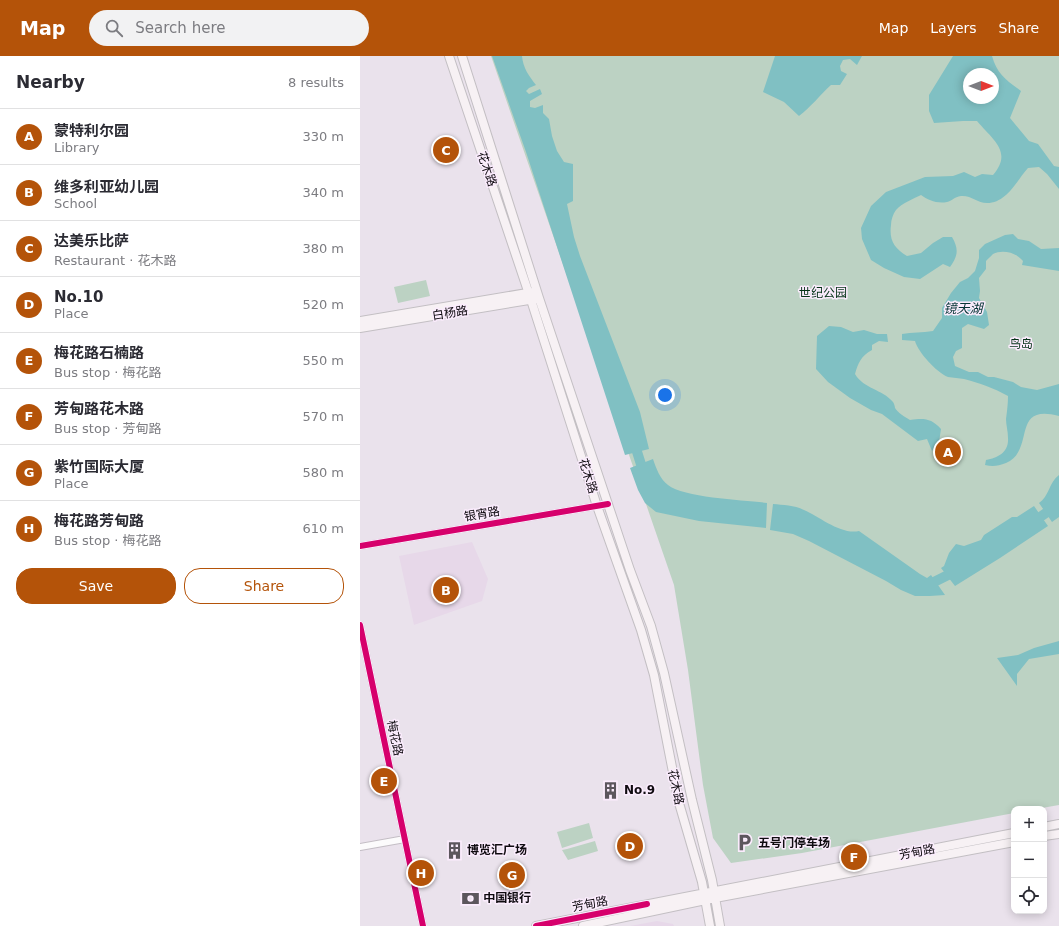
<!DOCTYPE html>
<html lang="en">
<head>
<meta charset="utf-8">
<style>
  :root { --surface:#fff; --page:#f2f2f3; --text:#2b2b33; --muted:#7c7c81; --line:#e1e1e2; --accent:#b45309 }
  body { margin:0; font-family:"DejaVu Sans","Noto Sans SC",sans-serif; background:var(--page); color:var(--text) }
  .controls { position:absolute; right:12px; bottom:12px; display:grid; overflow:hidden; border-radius:8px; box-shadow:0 2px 10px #0003 }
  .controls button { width:36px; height:36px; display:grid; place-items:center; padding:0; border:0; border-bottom:1px solid var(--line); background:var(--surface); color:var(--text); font:20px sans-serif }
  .compass { position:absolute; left:603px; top:12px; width:36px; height:36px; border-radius:50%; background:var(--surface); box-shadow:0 2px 10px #0003; rotate:90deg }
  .you { position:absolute; left:305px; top:339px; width:14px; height:14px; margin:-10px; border:3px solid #fff; border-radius:50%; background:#1a73e8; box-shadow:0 0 0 6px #1a73e833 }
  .badge { display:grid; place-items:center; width:26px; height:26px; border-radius:50%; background:var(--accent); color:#fff; font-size:13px; font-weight:700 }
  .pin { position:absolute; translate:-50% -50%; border:2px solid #fff; box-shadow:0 1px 4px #0006 }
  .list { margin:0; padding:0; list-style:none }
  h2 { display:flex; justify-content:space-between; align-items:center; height:52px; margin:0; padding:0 16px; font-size:17px }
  h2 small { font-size:13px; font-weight:400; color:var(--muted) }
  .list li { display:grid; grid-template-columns:26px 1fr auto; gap:12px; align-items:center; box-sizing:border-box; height:56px; padding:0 16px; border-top:1px solid var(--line) }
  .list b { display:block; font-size:15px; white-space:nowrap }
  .list p { margin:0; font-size:13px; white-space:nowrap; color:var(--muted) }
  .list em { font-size:13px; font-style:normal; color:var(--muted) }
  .actions { display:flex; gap:8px; padding:12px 16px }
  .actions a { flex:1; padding:9px 0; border:1px solid var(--accent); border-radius:16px; text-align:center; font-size:14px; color:var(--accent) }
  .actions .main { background:var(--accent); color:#fff }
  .icon { flex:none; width:22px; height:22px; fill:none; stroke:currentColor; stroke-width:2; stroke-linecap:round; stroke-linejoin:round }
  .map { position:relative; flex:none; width:699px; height:870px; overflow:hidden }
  header { display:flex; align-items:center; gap:24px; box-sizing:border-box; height:56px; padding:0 20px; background:var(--accent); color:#fff }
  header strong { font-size:19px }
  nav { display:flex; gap:22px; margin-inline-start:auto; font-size:14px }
  .search { width:280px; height:36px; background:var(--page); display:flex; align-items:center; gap:10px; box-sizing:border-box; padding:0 14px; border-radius:22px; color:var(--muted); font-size:15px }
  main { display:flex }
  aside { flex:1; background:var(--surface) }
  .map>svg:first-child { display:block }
  .built { fill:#e7d8e9 }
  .green { fill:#bcd2c3; fill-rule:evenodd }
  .water { fill:#80c0c3; fill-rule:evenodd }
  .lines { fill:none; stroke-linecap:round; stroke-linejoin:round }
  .river { stroke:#80c0c3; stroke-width:10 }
  .minor-casing { stroke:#c4bec5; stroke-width:8 }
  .major-casing { stroke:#c3bfc3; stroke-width:10 }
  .minor { stroke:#fcfbfc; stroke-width:6 }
  .major { stroke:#f7f1f4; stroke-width:8 }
  .cycleway-casing { stroke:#fbecfd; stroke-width:8 }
  .cycleway { stroke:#d6006c; stroke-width:6 }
  .labels { text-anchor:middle; stroke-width:3; stroke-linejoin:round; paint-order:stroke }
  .street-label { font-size:12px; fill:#0f0b10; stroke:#fbecfd }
  .park-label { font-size:12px; fill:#043316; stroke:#fbecfd }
  .poi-label { font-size:12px; font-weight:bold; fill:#0f0b10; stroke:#fbecfd; text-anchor:start }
  .water-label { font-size:13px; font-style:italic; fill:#063536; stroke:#fbecfd }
</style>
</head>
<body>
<header>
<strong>Map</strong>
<div class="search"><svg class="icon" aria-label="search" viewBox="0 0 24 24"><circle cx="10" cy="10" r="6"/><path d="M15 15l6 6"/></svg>Search here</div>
<nav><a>Map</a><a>Layers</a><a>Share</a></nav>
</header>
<main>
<aside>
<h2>Nearby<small>8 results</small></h2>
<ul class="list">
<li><span class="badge">A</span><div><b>蒙特利尔园</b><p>Library</p></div><em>330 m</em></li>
<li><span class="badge">B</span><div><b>维多利亚幼儿园</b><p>School</p></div><em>340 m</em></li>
<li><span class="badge">C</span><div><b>达美乐比萨</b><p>Restaurant · 花木路</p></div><em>380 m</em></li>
<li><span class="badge">D</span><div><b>No.10</b><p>Place</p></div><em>520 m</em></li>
<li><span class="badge">E</span><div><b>梅花路石楠路</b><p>Bus stop · 梅花路</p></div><em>550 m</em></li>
<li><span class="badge">F</span><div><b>芳甸路花木路</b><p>Bus stop · 芳甸路</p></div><em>570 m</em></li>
<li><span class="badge">G</span><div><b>紫竹国际大厦</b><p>Place</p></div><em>580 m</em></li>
<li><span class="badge">H</span><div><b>梅花路芳甸路</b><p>Bus stop · 梅花路</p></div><em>610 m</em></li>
</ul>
<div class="actions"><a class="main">Save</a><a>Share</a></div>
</aside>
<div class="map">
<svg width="699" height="870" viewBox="0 0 699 870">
  <rect width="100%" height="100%" fill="#eae2ec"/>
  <path class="built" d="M 112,486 L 128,523 L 122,545 L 54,569 L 39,500 Z
    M 297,865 L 313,868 L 314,870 L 270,870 Z"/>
  <path class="green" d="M 131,0 L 699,0 L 699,749 L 676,753 L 654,753 L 654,757 L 442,797 L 371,807 L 353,782 L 343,729 L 328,614 L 314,529 ZM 609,18 L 633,18 L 633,42 L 609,42 Z
    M 66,224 L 70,240 L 38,247 L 34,231 Z
    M 229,767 L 233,782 L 202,792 L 197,776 Z
    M 235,785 L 238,795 L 208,804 L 202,794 L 207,793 Z"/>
  <path class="water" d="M 132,0 L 162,0 C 163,12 169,20 176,29 L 169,32 L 166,35 L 169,38 L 180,33 L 182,38 L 170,45 L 170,51 L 175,52 L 183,49 L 183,57 L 189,63 L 192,80 L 197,95 L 204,106 L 213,108 L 213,145 L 207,148 L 214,181 L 220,200 L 280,356 L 289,393 L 265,399 L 166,96 Z
    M 415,0 L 502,0 L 497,9 L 490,3 L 483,4 L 480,10 L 481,15 L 487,18 L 480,29 L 471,29 C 460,39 451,51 439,60 L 424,46 L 403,36 Z
    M 593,0 L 632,0 C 637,18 646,24 661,35 L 650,62 L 669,85 L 678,88 L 694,110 L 699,111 L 699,133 L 687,118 L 679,111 L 668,112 C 657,124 647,147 627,147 C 617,147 611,139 601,140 C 594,141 592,145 587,146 C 577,148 568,144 561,139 C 553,143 542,147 536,154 C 533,158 531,164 531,169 C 529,184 534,192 547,200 L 561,197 L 573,187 L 583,181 L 592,181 C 599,193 598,200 590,211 L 583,208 L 560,223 L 544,221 L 524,212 L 511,204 L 502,183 L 501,172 L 511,150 L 526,136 L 565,121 L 593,120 L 604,116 L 615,121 L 622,118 L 633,119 C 653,96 633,84 617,65 L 603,65 L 574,67 L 569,55 L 569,39 ZM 609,18 L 633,18 L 633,42 L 609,42 Z
    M 653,178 L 658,183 L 669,185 L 681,193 L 699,192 L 699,215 L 662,209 L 663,205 C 657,197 643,193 633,198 C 631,200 628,203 626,205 L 626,213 L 619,222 L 620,235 L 619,242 L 627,256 L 629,269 L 624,273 L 608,268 L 602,272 L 602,292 L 596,295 L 593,301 L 595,310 L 609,316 L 618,316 L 628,321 L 634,321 L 653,326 L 661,331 L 677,334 L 699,328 L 699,360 C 650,347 676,394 646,407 C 638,410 633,411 625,409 L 626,404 C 638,402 649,396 648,382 C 648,375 646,369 646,363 C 647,355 648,348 648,340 C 634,332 619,327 604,323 C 599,322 593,322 588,321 C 576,316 558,296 555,285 L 542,284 L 542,278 C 552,276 562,277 573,275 L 582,262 L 582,252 L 591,237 L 600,226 L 608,222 L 615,215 L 619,202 L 619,194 L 625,188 L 645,179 Z
    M 469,270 L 481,271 L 493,276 L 504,274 L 517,278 L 527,278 L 528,286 L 519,285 L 512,289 L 512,294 C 501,300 498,307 495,318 C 504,333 522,333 533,346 C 534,347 535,351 535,352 C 538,357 545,361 550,364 C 564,362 571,362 581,373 L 579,386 L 572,395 L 567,383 L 558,385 L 522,358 L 511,354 L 490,342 L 468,326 L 456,313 L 457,280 Z
    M 293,403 C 296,412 300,423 308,429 C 324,442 385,444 407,447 L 406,472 L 339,465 L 296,456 L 285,447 L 278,434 L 270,412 Z
    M 699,419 L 699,461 L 692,466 L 679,447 C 689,441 689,426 699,419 Z
    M 413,448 C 423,449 434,449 444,454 C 460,461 481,479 499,475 L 560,518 L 567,522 L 571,519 L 585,539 L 570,540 L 555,540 L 541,534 L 526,525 L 449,485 L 433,478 L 410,474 Z
    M 674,450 L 688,470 L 640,502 L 595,530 L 581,512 L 584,510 L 589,497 L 596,488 L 604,490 L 621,484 L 624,479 L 652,461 L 657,461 Z
    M 699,585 L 699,598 L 669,603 L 657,618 L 657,630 L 637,602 L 658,599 L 674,592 Z"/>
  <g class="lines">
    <path class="river" d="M 273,383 L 285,421
      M 670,468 L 699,448
      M 564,531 L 598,514"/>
    <defs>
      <path id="minor" d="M 0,490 L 248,448
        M 0,569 L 63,870
        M 0,791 L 45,783"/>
      <path id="major" d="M 89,0 L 171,244 L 237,450 L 281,574 L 294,619 L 319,747 L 342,826 L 350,870
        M 102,0 L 179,242 L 270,514 L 291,570 L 304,617 L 332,744 L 352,824 L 360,870
        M 0,265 L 173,236
        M 0,272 L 175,243
        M 684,771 L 699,768
        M 684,780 L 699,778
        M 176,870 L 654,777
        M 223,870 L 355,842 L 654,786"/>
    </defs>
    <use href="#minor" class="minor-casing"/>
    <use href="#major" class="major-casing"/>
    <use href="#minor" class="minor"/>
    <use href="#major" class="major"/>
    <defs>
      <path id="cycleway" d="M 0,490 L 248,448
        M 0,569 L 63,870
        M 176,870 L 287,848"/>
    </defs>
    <use href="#cycleway" class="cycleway-casing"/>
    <use href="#cycleway" class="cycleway"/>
  </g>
  <defs>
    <symbol id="building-bare" viewBox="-9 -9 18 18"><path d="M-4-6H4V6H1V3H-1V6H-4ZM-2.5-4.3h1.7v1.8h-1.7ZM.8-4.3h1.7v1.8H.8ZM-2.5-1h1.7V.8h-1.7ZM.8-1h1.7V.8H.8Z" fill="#5c565d" stroke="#fbecfd" stroke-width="2.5" paint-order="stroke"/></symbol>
    <symbol id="parking-bare" viewBox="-9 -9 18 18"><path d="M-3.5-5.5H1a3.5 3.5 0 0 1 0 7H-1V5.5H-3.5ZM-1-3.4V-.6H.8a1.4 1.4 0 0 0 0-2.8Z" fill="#5c565d" stroke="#fbecfd" stroke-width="2.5" paint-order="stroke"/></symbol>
    <symbol id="bank-bare" viewBox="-9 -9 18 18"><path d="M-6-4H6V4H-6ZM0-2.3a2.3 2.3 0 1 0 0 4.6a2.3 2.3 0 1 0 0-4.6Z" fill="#5c565d" stroke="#fbecfd" stroke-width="2.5" paint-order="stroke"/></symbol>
  </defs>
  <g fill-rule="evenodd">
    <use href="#building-bare" x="238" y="722" width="25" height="25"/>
    <use href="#parking-bare" x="372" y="774" width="25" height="25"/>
    <use href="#building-bare" x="82" y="782" width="25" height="25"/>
    <use href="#bank-bare" x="98" y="830" width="25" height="25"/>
  </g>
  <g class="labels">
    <g class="street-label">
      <text transform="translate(127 113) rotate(71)" y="4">花木路</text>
      <text transform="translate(90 257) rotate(-9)" y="4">白杨路</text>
      <text transform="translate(228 420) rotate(72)" y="4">花木路</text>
      <text transform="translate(122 458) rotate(-10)" y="4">银宵路</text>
      <text transform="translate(35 682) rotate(78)" y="4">梅花路</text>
      <text transform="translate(316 731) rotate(78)" y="4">花木路</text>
      <text transform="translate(557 796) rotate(-11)" y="4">芳甸路</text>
      <text transform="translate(230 848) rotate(-11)" y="4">芳甸路</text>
    </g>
    <g class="park-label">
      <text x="463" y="241">世纪公园</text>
      <text x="661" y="292">鸟岛</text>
    </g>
    <g class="poi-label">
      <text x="264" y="738">No.9</text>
      <text x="398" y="791">五号门停车场</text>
      <text x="107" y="798">博览汇广场</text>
      <text x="123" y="846">中国银行</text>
    </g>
    <g class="water-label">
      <text x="603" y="257">镜天湖</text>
    </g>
  </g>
</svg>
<div class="controls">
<button>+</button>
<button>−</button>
<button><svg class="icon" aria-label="locate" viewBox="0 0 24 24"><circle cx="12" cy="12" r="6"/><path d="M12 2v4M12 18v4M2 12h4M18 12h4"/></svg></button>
</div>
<svg class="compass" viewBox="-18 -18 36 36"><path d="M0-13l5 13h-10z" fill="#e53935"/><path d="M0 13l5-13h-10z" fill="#7c7c81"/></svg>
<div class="you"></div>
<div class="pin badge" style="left:588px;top:396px">A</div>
<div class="pin badge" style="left:86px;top:534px">B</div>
<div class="pin badge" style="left:86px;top:94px">C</div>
<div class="pin badge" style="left:270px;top:790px">D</div>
<div class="pin badge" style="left:24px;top:725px">E</div>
<div class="pin badge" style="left:494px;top:801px">F</div>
<div class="pin badge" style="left:152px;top:819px">G</div>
<div class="pin badge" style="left:61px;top:817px">H</div>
</div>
</main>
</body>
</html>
